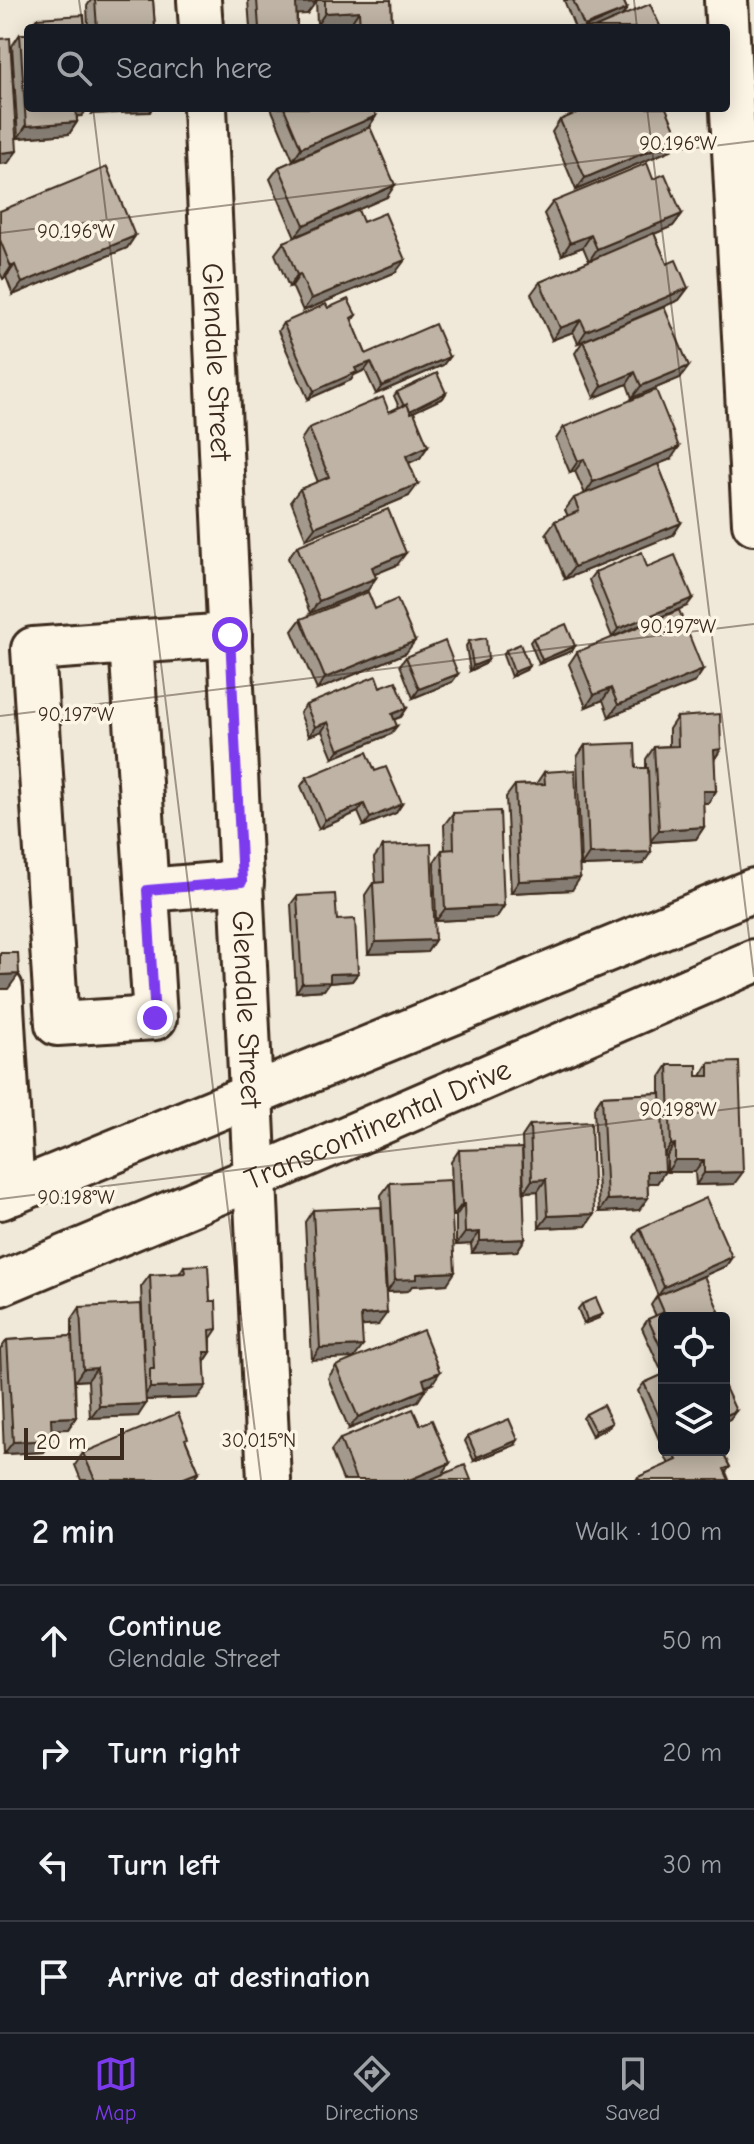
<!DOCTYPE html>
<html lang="en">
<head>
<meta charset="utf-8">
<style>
  :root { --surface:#171b24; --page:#242831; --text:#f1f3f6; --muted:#9ea1a6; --line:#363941; --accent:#7c3aed }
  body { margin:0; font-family:"Comic Neue",sans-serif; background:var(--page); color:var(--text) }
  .controls { position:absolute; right:24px; bottom:24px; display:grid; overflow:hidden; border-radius:8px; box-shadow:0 4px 20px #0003 }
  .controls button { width:72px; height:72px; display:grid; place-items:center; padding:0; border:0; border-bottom:2px solid var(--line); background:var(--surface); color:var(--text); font:40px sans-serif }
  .scale { position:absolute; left:24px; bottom:20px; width:100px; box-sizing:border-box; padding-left:8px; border:4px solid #3b2a1e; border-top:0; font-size:22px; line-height:28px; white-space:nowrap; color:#3b2a1e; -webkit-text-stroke:6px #fcf5e5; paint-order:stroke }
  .stop { position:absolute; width:24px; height:24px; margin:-18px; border:6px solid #7c3aed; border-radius:50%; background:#fff }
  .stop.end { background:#7c3aed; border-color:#fff; box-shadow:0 2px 8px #0008 }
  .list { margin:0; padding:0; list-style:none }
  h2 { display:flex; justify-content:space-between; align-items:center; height:104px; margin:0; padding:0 32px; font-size:34px }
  h2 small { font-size:26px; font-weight:400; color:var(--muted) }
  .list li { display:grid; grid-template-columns:52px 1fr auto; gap:24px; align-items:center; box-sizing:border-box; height:112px; padding:0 32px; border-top:2px solid var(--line) }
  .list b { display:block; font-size:30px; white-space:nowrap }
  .list p { margin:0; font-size:26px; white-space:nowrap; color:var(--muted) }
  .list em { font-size:26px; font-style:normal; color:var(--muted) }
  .icon { flex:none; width:44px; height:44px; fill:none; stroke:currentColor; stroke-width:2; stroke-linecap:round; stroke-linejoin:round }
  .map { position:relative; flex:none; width:754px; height:1480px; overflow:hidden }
  .search { position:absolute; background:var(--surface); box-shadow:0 4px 20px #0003; left:24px; right:24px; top:24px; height:88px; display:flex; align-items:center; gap:20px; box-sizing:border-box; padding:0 28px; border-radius:8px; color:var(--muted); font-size:30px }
  .sheet { height:552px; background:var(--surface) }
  nav { display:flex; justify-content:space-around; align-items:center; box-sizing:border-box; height:112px; border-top:2px solid var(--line); background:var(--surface); font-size:22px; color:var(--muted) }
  nav a { display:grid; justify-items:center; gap:4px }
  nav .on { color:var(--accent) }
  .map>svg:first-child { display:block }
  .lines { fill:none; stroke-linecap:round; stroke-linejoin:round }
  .minor-casing { stroke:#3b2a1e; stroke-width:48 }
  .minor { stroke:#fcf5e5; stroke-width:42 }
  .wall { fill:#a39a8d; stroke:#3b2a1e; stroke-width:2 }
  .shaded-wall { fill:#857d73; stroke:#3b2a1e; stroke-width:2 }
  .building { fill:#beb3a4; stroke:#3b2a1e; stroke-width:2 }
  .route { stroke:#7c3aed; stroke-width:10 }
  .ticks { fill:none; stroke:#3b2a1e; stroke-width:2; stroke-opacity:0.45 }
  .labels { text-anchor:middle; stroke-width:7; stroke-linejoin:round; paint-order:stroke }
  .street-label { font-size:30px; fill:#3b2a1e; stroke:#fcf5e5 }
  .ticks-label { font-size:20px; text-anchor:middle; fill:#3b2a1e; stroke:#fcf5e5; stroke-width:7; stroke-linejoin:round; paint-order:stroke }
</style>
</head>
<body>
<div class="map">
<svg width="754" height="1480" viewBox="0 0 754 1480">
  <rect width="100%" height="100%" fill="#f0e9d9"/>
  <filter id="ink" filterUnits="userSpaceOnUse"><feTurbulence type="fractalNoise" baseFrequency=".0125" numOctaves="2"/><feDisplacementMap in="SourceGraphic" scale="16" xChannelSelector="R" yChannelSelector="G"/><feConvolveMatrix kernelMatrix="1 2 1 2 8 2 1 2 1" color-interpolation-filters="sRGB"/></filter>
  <g filter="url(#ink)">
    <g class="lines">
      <defs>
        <g id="minor">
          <path d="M 199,0 L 201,28"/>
          <path d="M 726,0 L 754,523"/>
          <path id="s1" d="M 205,108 L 269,1480"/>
          <path d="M 131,642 L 155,1018 L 57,1024 L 33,649 L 230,635"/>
          <path d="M 147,890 L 242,882"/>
          <path d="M 1,989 L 13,1193"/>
          <path d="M 0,1198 L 754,890"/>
          <path id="s2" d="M 0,1284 L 256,1177 L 754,961"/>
        </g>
      </defs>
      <use href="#minor" class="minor-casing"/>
      <use href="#minor" class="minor"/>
    </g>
    <path class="wall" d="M 91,0 L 153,0 L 155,28 L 88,28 L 87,6 Z
      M 248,0 L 316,0 L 307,14 L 297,14 L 297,28 L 250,28 Z
      M 316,0 L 391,0 L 392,28 L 351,28 L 351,23 L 317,25 Z
      M 564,0 L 623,0 L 627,9 L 621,16 L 661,28 L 575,28 Z
      M 37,18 L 85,28 L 30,28 Z
      M 20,34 L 82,116 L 77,116 L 77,122 L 69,134 L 18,138 L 12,46 Z
      M 271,108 L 373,108 L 376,116 L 368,128 L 387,197 L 295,237 L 270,179 L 279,167 L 364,130 L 293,160 Z
      M 560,120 L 671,150 L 576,190 L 552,132 Z
      M 653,179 L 682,214 L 673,226 L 654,234 L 667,264 L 688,288 L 679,300 L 578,343 L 573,332 L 552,340 L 531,294 L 540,282 L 589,261 L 583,247 L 562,255 L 544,214 L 553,202 Z
      M 0,211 L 135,236 L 127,248 L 13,295 L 6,277 L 3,279 L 0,273 Z
      M 363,222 L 396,272 L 303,311 L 292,286 L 289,287 L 275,254 L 284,242 Z
      M 356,315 L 352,321 L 366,354 L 449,357 L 443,365 L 376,394 L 365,370 L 354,375 L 351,380 L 308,399 L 278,331 L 283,323 Z
      M 583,341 L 689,366 L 680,378 L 632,398 L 627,384 L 594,398 L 575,353 Z
      M 397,392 L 446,393 L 443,398 L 413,412 L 428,446 L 420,458 L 409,463 L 409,496 L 306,539 L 291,501 L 300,489 L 318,482 L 301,440 L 309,428 L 389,412 L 399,407 L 394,396 Z
      M 564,427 L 671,459 L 658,464 L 681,523 L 673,535 L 565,579 L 546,533 L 555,521 L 568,516 L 565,510 L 574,498 L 585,494 L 575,471 L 570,473 L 556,439 Z
      M 297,546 L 397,565 L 375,574 L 368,590 L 310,613 L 288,558 Z
      M 647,567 L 687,606 L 612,637 L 589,580 L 595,572 Z
      M 375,609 L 406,653 L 317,690 L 292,631 L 301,619 Z
      M 533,638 L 575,646 L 572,651 L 539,664 L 530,642 Z
      M 469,641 L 488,660 L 485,664 L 470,671 L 466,646 Z
      M 506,650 L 526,670 L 511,677 L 503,655 Z
      M 577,652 L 703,670 L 695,682 L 609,717 L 603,700 L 586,707 L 569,664 Z
      M 406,657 L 458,674 L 452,682 L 413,698 L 400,665 Z
      M 380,687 L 407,708 L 401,717 L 394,719 L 391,734 L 333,758 L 322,731 L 309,736 L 300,713 L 306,705 Z
      M 677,717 L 721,749 L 714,760 L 716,791 L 708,803 L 703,803 L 704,827 L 696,839 L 651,842 L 643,864 L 581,866 L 577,757 L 585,745 L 636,768 L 646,768 L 646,759 L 654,747 L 669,746 L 669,729 Z
      M 375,771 L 402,804 L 396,813 L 364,826 L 358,812 L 319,829 L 301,786 L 307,777 Z
      M 544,772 L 572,890 L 511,893 L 506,797 L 515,785 L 536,784 Z
      M 453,813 L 504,906 L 496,918 L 436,921 L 434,862 L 442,850 L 445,850 L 444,825 Z
      M 383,846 L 435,940 L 427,952 L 368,954 L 365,895 L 373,883 L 376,883 L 374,858 Z
      M 297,896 L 337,920 L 358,973 L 352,981 L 329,983 L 324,990 L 296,992 L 291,904 Z
      M 709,1063 L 734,1184 L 696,1185 L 695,1172 L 667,1172 L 667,1156 L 664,1156 L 665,1171 L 657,1183 L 647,1183 L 648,1198 L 639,1210 L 599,1212 L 594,1108 L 602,1096 L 660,1093 L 660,1077 L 668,1065 L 697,1076 L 701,1076 Z
      M 530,1125 L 594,1214 L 586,1226 L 539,1228 L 538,1191 L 524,1192 L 522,1137 Z
      M 459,1150 L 525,1239 L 517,1251 L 472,1253 L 471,1244 L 456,1245 L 456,1216 L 453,1216 L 451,1162 Z
      M 390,1183 L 447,1284 L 412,1286 L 408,1291 L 387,1292 L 381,1195 Z
      M 313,1210 L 378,1325 L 362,1326 L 312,1360 L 305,1222 Z
      M 640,1228 L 732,1257 L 726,1266 L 658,1296 L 634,1237 Z
      M 184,1266 L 210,1301 L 217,1329 L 211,1338 L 211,1352 L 205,1361 L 197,1398 L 146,1400 L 138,1416 L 90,1418 L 88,1380 L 75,1381 L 76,1417 L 68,1429 L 51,1429 L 44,1452 L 4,1454 L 0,1350 L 7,1340 L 72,1336 L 72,1319 L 80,1307 L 145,1377 L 141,1287 L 150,1275 L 179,1274 Z
      M 704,1276 L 664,1318 L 664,1366 L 660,1368 L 642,1328 L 648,1319 L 656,1316 L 651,1305 L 657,1296 Z
      M 582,1304 L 599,1318 L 584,1324 L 578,1309 Z
      M 336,1366 L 432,1384 L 425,1387 L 418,1401 L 349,1429 L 328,1378 Z
      M 664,1374 L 664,1448 L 663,1449 L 638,1391 L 644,1383 Z
      M 586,1414 L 609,1427 L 592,1436 L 583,1418 Z
      M 468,1436 L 515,1445 L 474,1461 L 465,1441 Z
      M 340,1439 L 442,1474 L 471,1480 L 343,1480 L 331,1451 Z
      M 186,1441 L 199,1472 L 193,1480 L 81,1480 L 75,1465 L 83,1453 Z
      M 669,1450 L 721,1450 L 730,1467 L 726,1472 L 729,1480 L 636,1480 L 638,1477 L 669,1464 L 665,1456 Z"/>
    <path class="shaded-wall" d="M 316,2 L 307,14 L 288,15 L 296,3 Z
      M 627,9 L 621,17 L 595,28 L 583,28 Z
      M 359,11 L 351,23 L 317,25 L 325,13 Z
      M 74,108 L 88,108 L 82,116 L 68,117 Z
      M 97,108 L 152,108 L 150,112 L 92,114 Z
      M 376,116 L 368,128 L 293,160 L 301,148 Z
      M 77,122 L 69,134 L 18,138 L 26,126 Z
      M 679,138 L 671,150 L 576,190 L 585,178 Z
      M 17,151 L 8,163 L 0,164 L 0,153 Z
      M 395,185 L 387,197 L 295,237 L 304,225 Z
      M 682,214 L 673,226 L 589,261 L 597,249 Z
      M 591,235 L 583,247 L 562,255 L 570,243 Z
      M 135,236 L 127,248 L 13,295 L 22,283 Z
      M 405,260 L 396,272 L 303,311 L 311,299 Z
      M 15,265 L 6,277 L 3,279 L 11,267 Z
      M 300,274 L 292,286 L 289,287 L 297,275 Z
      M 688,288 L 679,300 L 578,343 L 586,331 Z
      M 581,320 L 573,332 L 552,340 L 560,328 Z
      M 449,357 L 443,365 L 376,394 L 382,386 Z
      M 371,362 L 365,370 L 354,375 L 351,380 L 308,399 L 314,391 L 355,368 Z
      M 689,366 L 680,378 L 632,398 L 641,386 Z
      M 635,372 L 627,384 L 594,398 L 602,386 Z
      M 446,393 L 443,398 L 403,417 L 406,412 Z
      M 428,446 L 420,458 L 397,468 L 406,456 Z
      M 679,447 L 671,459 L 585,494 L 593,482 Z
      M 584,459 L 575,471 L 570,473 L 578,461 Z
      M 418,484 L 409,496 L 306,539 L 315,527 Z
      M 681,523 L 673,535 L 565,579 L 574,567 Z
      M 406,553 L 397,565 L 363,579 L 372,567 Z
      M 376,578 L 368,590 L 310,613 L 319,601 Z
      M 693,598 L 687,606 L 612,637 L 618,629 Z
      M 415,641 L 406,653 L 317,690 L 325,678 Z
      M 575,646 L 572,651 L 539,664 L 542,660 Z
      M 488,660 L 485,664 L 470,671 L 473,666 Z
      M 529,666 L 526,670 L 511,677 L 514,672 Z
      M 703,670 L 695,682 L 609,717 L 618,705 Z
      M 458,674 L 452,682 L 413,698 L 419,689 Z
      M 611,688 L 603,700 L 586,707 L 594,695 Z
      M 407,708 L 401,717 L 386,723 L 392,714 Z
      M 328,722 L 322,731 L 309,736 L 315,727 Z
      M 397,726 L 391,734 L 333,758 L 339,750 Z
      M 721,749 L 713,761 L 714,750 Z
      M 703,791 L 716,791 L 708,803 L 694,803 Z
      M 364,804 L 358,812 L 319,829 L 325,820 Z
      M 402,804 L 396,813 L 364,826 L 370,818 Z
      M 704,827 L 696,839 L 650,842 L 659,830 Z
      M 651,852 L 643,864 L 581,866 L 589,854 Z
      M 580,878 L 572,890 L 511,893 L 519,881 Z
      M 504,906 L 496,918 L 436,921 L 445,909 Z
      M 435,940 L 427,952 L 368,954 L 376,942 Z
      M 358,973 L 352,981 L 329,983 L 324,990 L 296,992 L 302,983 L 330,974 Z
      M 19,974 L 8,989 L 0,989 L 0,975 Z
      M 675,1144 L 667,1156 L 663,1157 L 671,1145 Z
      M 675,1160 L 704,1160 L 695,1172 L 667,1172 Z
      M 647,1171 L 665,1171 L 657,1183 L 638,1183 Z
      M 743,1172 L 734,1184 L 696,1185 L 704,1173 Z
      M 546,1179 L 538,1191 L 524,1192 L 532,1180 Z
      M 648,1198 L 639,1210 L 599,1212 L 607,1200 Z
      M 462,1204 L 464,1204 L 456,1216 L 453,1216 Z
      M 594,1214 L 586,1226 L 539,1228 L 548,1216 Z
      M 480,1232 L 471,1244 L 456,1245 L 465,1233 Z
      M 525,1239 L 517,1251 L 472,1253 L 480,1241 Z
      M 732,1257 L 726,1266 L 658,1296 L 664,1287 Z
      M 455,1272 L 447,1284 L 412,1286 L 408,1291 L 387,1292 L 395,1280 L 417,1274 Z
      M 387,1313 L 378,1325 L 353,1327 L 361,1315 Z
      M 603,1314 L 599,1318 L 584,1324 L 587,1320 Z
      M 363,1346 L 354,1358 L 312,1360 L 320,1348 Z
      M 204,1352 L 211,1352 L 203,1364 Z
      M 97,1368 L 88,1380 L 75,1381 L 83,1369 Z
      M 440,1372 L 432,1384 L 414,1391 L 423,1379 Z
      M 206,1386 L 197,1398 L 142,1400 L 150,1388 Z
      M 426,1389 L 418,1401 L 349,1429 L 358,1417 Z
      M 146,1404 L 138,1416 L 90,1418 L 99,1406 Z
      M 736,1411 L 730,1419 L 724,1422 L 724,1416 Z
      M 76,1417 L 68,1429 L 42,1430 L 51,1418 Z
      M 612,1423 L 609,1427 L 592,1436 L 595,1431 Z
      M 52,1440 L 44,1452 L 4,1454 L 13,1442 Z
      M 518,1440 L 515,1445 L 474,1461 L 477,1457 Z
      M 450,1463 L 442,1475 L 430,1480 L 409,1480 Z
      M 199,1472 L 193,1480 L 179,1480 Z"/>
    <path class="building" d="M 95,0 L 153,0 L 155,28 L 97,28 Z
      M 257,0 L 316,0 L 316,2 L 296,3 L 297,28 L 259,28 Z
      M 325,0 L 391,0 L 392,28 L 360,28 L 359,11 L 325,13 Z
      M 573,0 L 623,0 L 627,9 L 584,26 Z
      M 650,4 L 661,28 L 594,28 Z
      M 84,15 L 85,28 L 38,28 L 37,18 Z
      M 20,34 L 28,34 L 28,108 L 76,108 L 77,122 L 26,126 Z
      M 10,38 L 17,151 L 0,153 L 0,39 Z
      M 284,108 L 373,108 L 376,116 L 301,148 Z
      M 588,108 L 666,108 L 679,138 L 585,178 L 560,120 Z
      M 370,127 L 395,185 L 304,225 L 279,167 Z
      M 647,163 L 653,179 L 665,174 L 682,214 L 597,249 L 591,235 L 570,243 L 553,202 Z
      M 107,167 L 135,236 L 22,283 L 15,265 L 11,267 L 0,240 L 0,211 Z
      M 358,210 L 363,222 L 385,213 L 405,260 L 311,299 L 300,274 L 297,275 L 284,242 Z
      M 654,233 L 667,264 L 676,260 L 688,288 L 586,331 L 581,320 L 560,328 L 540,282 Z
      M 348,299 L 356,315 L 351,318 L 366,354 L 435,324 L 449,357 L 382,386 L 371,362 L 355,368 L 357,372 L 314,391 L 283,323 L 326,304 L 328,308 Z
      M 664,307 L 689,366 L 641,386 L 635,372 L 602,386 L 583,341 Z
      M 437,373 L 446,393 L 410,411 L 407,404 L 404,406 L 397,392 Z
      M 656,390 L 679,447 L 593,482 L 584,459 L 578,461 L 564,427 Z
      M 383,397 L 389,412 L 407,404 L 411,413 L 414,412 L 428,446 L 406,456 L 418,484 L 315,527 L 300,489 L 329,477 L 309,428 Z
      M 658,464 L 681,523 L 574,567 L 555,521 L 579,511 L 574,498 Z
      M 388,509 L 406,553 L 372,567 L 376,578 L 319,601 L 297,546 Z
      M 642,552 L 647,567 L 675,555 L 693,598 L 618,629 L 595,572 Z
      M 368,592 L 375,609 L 397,599 L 415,641 L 325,678 L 301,619 Z
      M 679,610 L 703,670 L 618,705 L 611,688 L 594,695 L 577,652 Z
      M 566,624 L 575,646 L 542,660 L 533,638 Z
      M 486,638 L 488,660 L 473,666 L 469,641 Z
      M 445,641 L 458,674 L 419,689 L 406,657 Z
      M 520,644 L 529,666 L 514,672 L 506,650 Z
      M 376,676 L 380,687 L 396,681 L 407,708 L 392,714 L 397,726 L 339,750 L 328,722 L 315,727 L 306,705 Z
      M 720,714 L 721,749 L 714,750 L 716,791 L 703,791 L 704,827 L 659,830 L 654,747 L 678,746 L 677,717 Z
      M 635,743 L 636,768 L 648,768 L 651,852 L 589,854 L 585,745 Z
      M 367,752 L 375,771 L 386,767 L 402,804 L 370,818 L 364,804 L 325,820 L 307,777 Z
      M 575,770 L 580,878 L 519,881 L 515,785 L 545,784 L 544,772 Z
      M 500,811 L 504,906 L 445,909 L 442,850 L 454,849 L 453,813 Z
      M 431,844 L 435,940 L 376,942 L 373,883 L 384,882 L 383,846 Z
      M 335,894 L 337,920 L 355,919 L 358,973 L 330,974 L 330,982 L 302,983 L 297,896 Z
      M 0,953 L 18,953 L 19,974 L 0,975 Z
      M 739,1062 L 743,1172 L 704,1173 L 704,1160 L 675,1160 L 675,1144 L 671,1145 L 668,1065 L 697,1065 L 697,1076 L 709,1076 L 709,1063 Z
      M 661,1093 L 665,1171 L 647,1171 L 648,1198 L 607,1200 L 602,1096 Z
      M 591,1122 L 594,1214 L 548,1216 L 546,1179 L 532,1180 L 530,1125 Z
      M 522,1148 L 525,1239 L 480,1241 L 480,1232 L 465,1233 L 464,1204 L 462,1204 L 459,1150 Z
      M 450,1180 L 455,1272 L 417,1274 L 417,1279 L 395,1280 L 390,1183 Z
      M 706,1198 L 732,1257 L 664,1287 L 640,1228 Z
      M 381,1207 L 387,1313 L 361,1315 L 363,1346 L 320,1348 L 313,1210 Z
      M 208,1265 L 210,1301 L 216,1301 L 217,1329 L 210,1330 L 211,1352 L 204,1352 L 206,1386 L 150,1388 L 150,1369 L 154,1369 L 150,1275 L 185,1273 L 184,1266 Z
      M 704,1276 L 722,1318 L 664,1318 L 664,1355 L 648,1319 L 664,1312 L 657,1296 Z
      M 596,1298 L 603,1314 L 587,1320 L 582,1304 Z
      M 141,1304 L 146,1404 L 99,1406 L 97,1368 L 83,1369 L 80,1307 Z
      M 724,1322 L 728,1332 L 724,1333 Z
      M 423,1330 L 440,1372 L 423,1379 L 426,1389 L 358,1417 L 336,1366 Z
      M 72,1336 L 76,1417 L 51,1418 L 52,1440 L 13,1442 L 7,1340 Z
      M 664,1374 L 664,1428 L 644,1383 Z
      M 724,1385 L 736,1411 L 724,1416 Z
      M 603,1405 L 612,1423 L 595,1431 L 586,1414 Z
      M 413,1409 L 420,1425 L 432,1420 L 450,1463 L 409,1480 L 356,1480 L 340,1439 Z
      M 178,1413 L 188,1438 L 185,1439 L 199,1472 L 179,1480 L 95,1480 L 83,1453 Z
      M 509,1419 L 518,1440 L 477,1457 L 468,1436 Z
      M 672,1450 L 721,1450 L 730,1467 L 724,1469 L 729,1480 L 639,1480 L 638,1477 L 677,1460 Z
      M 465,1465 L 471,1480 L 429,1480 Z"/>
  </g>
  <g class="lines" filter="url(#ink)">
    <path class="route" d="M 155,1018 L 147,890 L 242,882 L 230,635"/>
  </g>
  <path class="ticks" d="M 79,0 L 83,28M 634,0 L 637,28M 93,108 L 261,1480M 647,108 L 754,977M 0,233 L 754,141M 0,716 L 754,624M 0,1199 L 754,1106"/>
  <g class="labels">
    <g class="street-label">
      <text dy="10" stroke="none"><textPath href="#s1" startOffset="254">Glendale Street</textPath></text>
      <text dy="10" stroke="none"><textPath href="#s1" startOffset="902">Glendale Street</textPath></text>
      <text dy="10" stroke="none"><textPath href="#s2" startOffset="410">Transcontinental Drive</textPath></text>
    </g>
  </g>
  <g class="ticks-label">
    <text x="678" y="150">90.196°W</text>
    <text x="76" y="238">90.196°W</text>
    <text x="678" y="633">90.197°W</text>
    <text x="76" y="721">90.197°W</text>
    <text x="678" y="1116">90.198°W</text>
    <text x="76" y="1204">90.198°W</text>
    <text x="259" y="1447">30.015°N</text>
  </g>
</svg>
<div class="controls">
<button><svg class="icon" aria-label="locate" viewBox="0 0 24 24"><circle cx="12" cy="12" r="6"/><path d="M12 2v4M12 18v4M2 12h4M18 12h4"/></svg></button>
<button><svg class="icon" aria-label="layers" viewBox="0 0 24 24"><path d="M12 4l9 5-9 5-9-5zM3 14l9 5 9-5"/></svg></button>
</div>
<div class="scale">20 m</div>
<div class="stop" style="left:230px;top:635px"></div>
<div class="stop end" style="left:155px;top:1018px"></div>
<div class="search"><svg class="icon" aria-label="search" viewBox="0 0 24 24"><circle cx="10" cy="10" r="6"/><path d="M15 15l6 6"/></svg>Search here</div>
</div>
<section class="sheet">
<h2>2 min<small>Walk · 100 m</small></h2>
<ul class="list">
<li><svg class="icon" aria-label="ahead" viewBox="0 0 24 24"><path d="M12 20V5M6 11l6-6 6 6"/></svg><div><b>Continue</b><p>Glendale Street</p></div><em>50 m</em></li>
<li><svg class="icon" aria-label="right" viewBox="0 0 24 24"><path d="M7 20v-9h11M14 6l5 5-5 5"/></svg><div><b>Turn right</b></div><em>20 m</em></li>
<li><svg class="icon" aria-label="left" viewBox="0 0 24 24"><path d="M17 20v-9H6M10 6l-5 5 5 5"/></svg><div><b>Turn left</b></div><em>30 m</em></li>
<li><svg class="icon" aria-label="arrive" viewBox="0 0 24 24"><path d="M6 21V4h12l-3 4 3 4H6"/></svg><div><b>Arrive at destination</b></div></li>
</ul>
</section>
<nav>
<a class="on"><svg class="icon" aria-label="map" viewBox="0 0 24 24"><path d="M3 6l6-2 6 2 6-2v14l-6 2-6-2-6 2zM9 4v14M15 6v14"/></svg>Map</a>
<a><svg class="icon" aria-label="directions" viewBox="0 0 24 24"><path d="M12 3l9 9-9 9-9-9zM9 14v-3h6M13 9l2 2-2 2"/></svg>Directions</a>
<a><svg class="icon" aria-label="saved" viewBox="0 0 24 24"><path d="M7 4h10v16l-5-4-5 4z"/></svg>Saved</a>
</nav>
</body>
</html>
